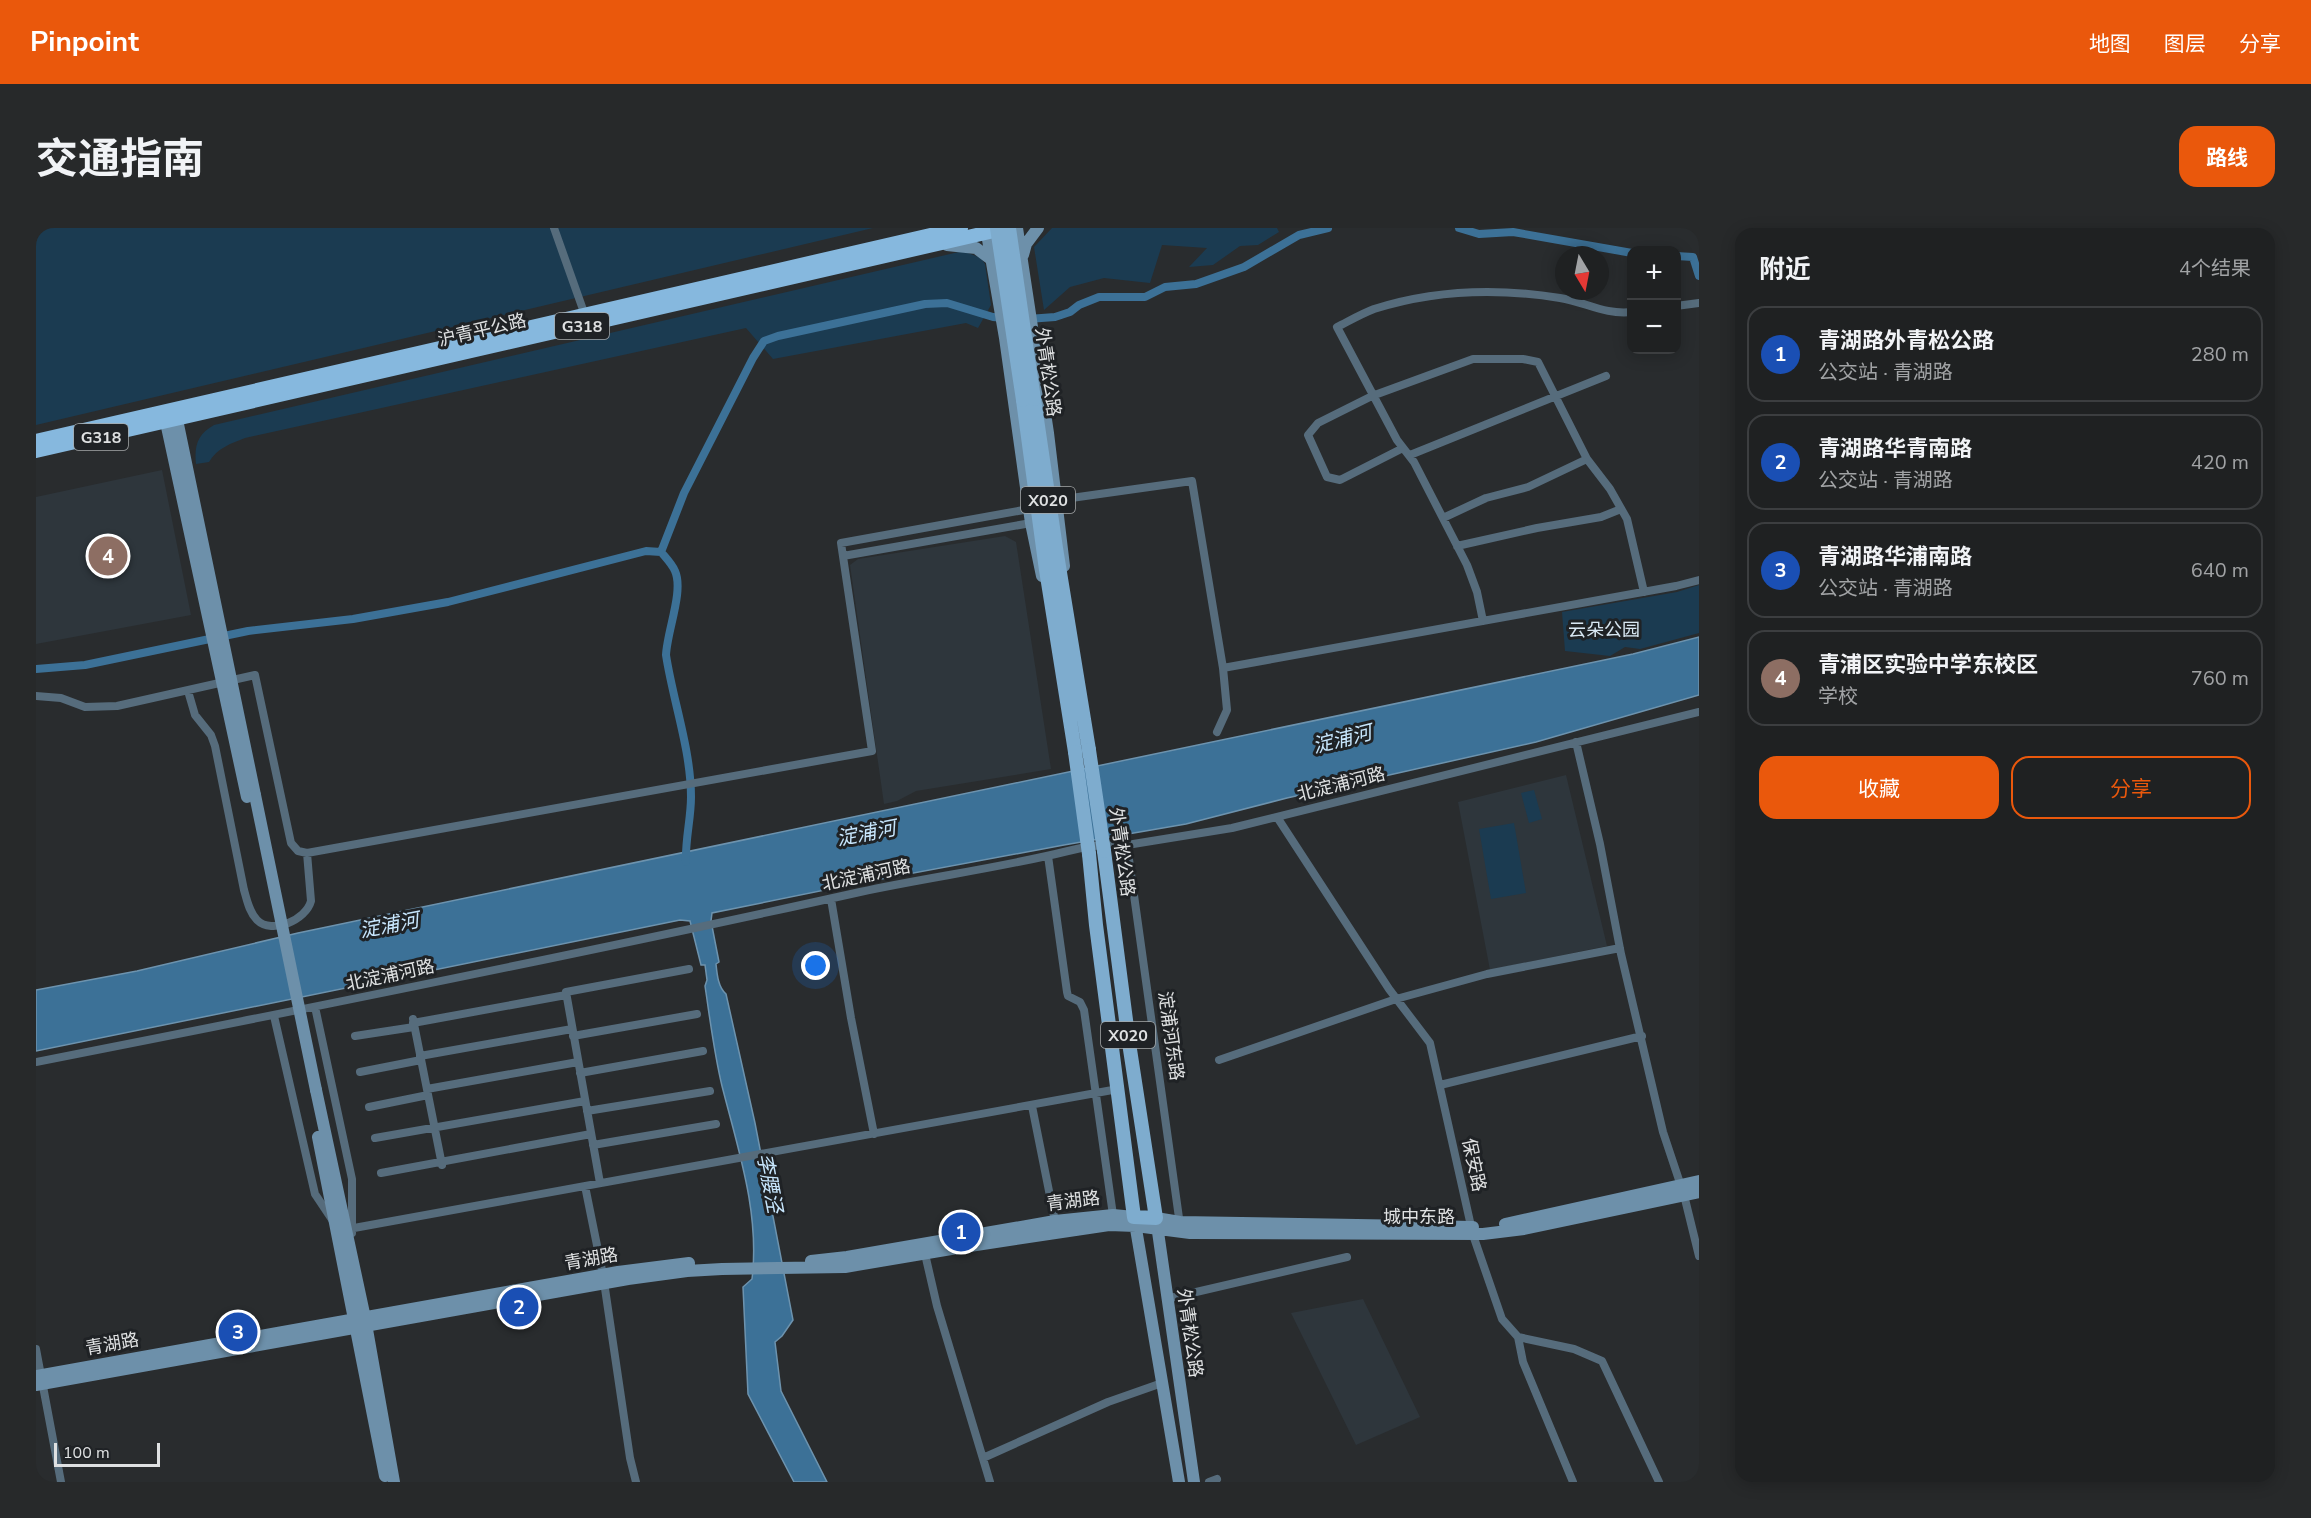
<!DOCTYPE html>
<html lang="zh">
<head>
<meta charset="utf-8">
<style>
  :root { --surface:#1f2122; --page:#27292a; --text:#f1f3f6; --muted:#a1a3a5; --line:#3c3e40; --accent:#ea580c }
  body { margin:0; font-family:"Nunito Sans","Noto Sans SC",sans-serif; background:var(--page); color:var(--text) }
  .controls { position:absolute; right:18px; top:18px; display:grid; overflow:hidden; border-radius:12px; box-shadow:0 3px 15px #0003 }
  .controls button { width:54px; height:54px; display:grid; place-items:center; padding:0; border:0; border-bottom:2px solid var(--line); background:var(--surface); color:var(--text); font:30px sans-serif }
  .compass { position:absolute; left:1519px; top:18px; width:54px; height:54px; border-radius:50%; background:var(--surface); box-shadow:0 3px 15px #0003; rotate:170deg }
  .scale { position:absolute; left:18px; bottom:15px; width:106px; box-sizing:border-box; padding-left:6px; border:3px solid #dfe1e2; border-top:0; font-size:16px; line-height:21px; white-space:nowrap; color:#dfe1e2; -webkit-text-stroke:4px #1f2225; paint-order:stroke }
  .you { position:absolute; left:780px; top:738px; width:21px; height:21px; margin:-15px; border:4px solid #fff; border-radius:50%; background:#1a73e8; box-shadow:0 0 0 9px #1a73e833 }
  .badge { display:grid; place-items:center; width:39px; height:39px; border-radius:50%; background:var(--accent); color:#fff; font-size:20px; font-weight:700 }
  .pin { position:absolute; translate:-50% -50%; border:3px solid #fff; box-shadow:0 2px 6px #0006 }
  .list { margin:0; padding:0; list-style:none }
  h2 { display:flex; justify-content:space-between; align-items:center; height:78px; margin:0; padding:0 24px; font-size:26px }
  h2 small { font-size:20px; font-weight:400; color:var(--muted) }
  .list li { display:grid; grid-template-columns:39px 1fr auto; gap:18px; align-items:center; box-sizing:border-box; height:96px; margin:0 12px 12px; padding:0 12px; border:2px solid var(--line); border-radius:18px }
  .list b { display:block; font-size:22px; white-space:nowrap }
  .list p { margin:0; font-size:20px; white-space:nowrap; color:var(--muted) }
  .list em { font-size:20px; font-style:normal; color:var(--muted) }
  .actions { display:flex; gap:12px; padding:18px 24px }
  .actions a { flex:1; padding:14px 0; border:2px solid var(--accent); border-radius:18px; text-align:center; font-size:21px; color:var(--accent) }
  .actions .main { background:var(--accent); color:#fff }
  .map { position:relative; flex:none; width:1663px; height:1254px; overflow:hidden; border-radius:18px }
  header { display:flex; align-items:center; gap:36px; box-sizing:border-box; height:84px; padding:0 30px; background:var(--accent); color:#fff }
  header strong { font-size:28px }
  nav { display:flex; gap:33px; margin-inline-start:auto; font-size:21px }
  .intro { display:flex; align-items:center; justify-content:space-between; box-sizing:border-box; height:144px; padding:0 36px }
  h1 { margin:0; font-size:42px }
  .button { padding:15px 27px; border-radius:18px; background:var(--accent); color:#fff; font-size:21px; font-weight:700 }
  main { display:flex; gap:36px; padding:0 36px }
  aside { flex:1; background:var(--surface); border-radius:18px; box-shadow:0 3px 15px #0003 }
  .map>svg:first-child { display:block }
  .built { fill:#2e363c }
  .green { fill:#1b3b51 }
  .water { fill:#3c7197; stroke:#6d93ae; stroke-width:1.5 }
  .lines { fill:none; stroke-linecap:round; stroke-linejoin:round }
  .canal { stroke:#3c7197; stroke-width:8 }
  .minor { stroke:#566c7c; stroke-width:8 }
  .secondary { stroke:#6d90aa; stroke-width:12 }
  .primary { stroke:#7eacce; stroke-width:14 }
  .trunk { stroke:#86b8de; stroke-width:14 }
  .secondary-bridge { stroke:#6d90aa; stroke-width:12 }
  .primary-bridge { stroke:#7eacce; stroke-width:14 }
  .labels { text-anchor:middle; stroke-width:6; stroke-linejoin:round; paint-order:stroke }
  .shield { fill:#1f2225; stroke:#a5a8a9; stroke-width:1.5 }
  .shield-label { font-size:16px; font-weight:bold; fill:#dfe1e2 }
  .street-label { font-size:18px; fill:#dfe1e2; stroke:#1f2225 }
  .park-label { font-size:18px; fill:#d8e7f2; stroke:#1f2225 }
  .water-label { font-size:20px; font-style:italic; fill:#c7e6fd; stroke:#1f2225 }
</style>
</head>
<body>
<header>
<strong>Pinpoint</strong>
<nav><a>地图</a><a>图层</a><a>分享</a></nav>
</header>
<div class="intro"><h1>交通指南</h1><a class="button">路线</a></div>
<main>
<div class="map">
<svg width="1663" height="1254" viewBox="0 0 1663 1254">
  <rect width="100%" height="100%" fill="#292c2e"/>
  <path class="built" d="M 126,242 L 155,387 L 0,416 L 0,269 Z
    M 969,308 L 980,314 L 1015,541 L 880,563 L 861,573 L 848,576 L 814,337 L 822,331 Z
    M 1530,547 L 1571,718 L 1454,742 L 1422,574 Z
    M 1327,1071 L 1384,1189 L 1320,1217 L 1255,1085 Z"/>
  <path class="green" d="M 0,0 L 837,0 L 0,197 Z
    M 1016,0 L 1241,0 L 1243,4 L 1222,17 L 1204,18 L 1177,37 L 1153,39 L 1171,20 L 1126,17 L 1114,55 L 1068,50 L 1034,59 L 1008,82 L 998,19 Z
    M 927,23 L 945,30 L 949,36 L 955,77 L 942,100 L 930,95 L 737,131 L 710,100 L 209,210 C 196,215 181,220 173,234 L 160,236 C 158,217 162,206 178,197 Z
    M 1663,357 L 1663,405 L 1604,421 L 1589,419 L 1574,428 L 1529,423 L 1526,384 L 1641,364 Z
    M 1498,562 L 1506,591 L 1493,595 L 1485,565 Z
    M 1478,595 L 1490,665 L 1455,671 L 1443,601 Z"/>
  <path class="water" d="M 1663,409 L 1663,467 L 1500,514 L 1251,570 L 1150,596 L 1028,617 L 835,653 L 834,650 L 804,655 L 804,659 L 676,685 L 675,693 L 683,734 L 680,736 C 681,746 682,759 690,766 L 719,895 L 757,1092 L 746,1108 L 739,1114 L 745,1163 L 791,1254 L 758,1254 L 712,1166 L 707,1059 L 716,1051 C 724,985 702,921 686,858 C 678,825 674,791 669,758 L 671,752 L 669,737 L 665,737 L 654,693 L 644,692 L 0,823 L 0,762 L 101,743 L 262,705 L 1597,426 Z"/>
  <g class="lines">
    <path class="canal" d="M 1423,0 L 1443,6 L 1477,4 L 1596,25
      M 1640,28 L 1657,29 L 1663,48
      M 992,91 L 1019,89 L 1034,84 L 1043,77 L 1063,69 L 1109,69 L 1129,59 L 1160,56 L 1208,39 L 1263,7 L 1292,0
      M 625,324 L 648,265 L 717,130 L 728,113 L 742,108 L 889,76 L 911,75 L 957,89 L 968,90
      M 0,441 L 49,437 L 212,403 L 317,391 L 412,374 L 610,323 L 625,324 C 630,330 636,336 639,343 C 648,363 631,403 630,427 C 637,473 655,522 655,569 C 655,591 649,612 650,634"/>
    <path class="minor" d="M 518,0 L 550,90
      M 1640,78 L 1663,75
      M 1367,220 L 1304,252 L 1291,249 L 1272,207 L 1282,195 L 1336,168 L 1437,131 L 1487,131 L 1502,134 L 1551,231 L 1574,261 L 1591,291 L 1608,364
      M 1374,227 L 1570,148
      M 1021,272 L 1156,253 L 1187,440 L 1640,358 L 1663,352
      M 1407,290 L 1450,270 L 1492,259 L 1551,231
      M 1421,318 L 1501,300 L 1565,289 L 1585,281
      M 807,328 L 995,295
      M 1447,393 L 1441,364 L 1431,337 L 1378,234 L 1361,212 L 1301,99 C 1313,93 1325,86 1338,81 C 1398,62 1462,60 1524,70 C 1550,74 1568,87 1596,84
      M 152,463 L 159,487 L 175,507 L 179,518 L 208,662 C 211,672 213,684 221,692 C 236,707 270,692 275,673 L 271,625
      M 0,468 L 25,470 L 49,479 L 81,478 L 219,447 L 255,615 L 262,623 L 271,625 L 836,523 L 805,315 L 993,281
      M 1181,504 L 1191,482 L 1187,440
      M 1540,514 L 1564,616 L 1585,726 L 1627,904 L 1648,967 L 1663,1028
      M 1241,589 L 1353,761 L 1394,815 L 1437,1007 L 1466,1091 L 1482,1109 L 1538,1121 L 1566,1133 L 1623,1254
      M 1091,617 L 1144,997
      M 1012,628 L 1031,764 L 1032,768 L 1044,774 L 1048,782 L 1077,987
      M 795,671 L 815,790 L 838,906
      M 279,779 L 316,951 L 316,1005
      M 238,788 L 279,966 L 297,993
      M 377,791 L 406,937
      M 377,795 L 530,767
      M 319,808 L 378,799
      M 537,808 L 661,786
      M 384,828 L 536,801
      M 1183,832 L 1360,771 L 1451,746 L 1584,720
      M 0,834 C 275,780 550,725 824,664 C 893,649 964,640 1032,623 L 1054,618 L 1091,617 L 1196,600 L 1663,484
      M 324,844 L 385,832
      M 544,845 L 667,823
      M 1404,857 L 1606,808
      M 391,861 L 542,834
      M 996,878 L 1019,993
      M 333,879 L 392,867
      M 551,883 L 674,863
      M 339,910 L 549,873
      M 557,917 L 680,896
      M 345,945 L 555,906
      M 564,955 L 530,764 L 653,741
      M 549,958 L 567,1047 L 594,1230 L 600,1254
      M 318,1000 L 1082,861
      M 889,1026 L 901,1078 L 954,1254
      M 1130,1071 L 1311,1029
      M 1482,1109 L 1487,1134 L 1537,1254
      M 0,1121 L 25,1254
      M 947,1230 L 1072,1174 L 1126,1155
      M 1173,1254 L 1181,1251"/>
    <path class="secondary" d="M 950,0 L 969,110 L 995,295 L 1006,348
      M 981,0 L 1012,205 L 1028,338
      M 911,17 L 940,20 L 956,32
      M 987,27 L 990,16 L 1002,0
      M 139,182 L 219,567
      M 128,185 L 211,569
      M 280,862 L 329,1090 L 358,1254
      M 282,909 L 349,1248
      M 1469,996 L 1663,953
      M 775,1033 L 811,1029 L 1019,993 L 1077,987 L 1098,989 L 1143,1254
      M 0,1148 L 582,1044 L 653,1035
      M 0,1157 L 592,1051 L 651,1043 L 686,1041 L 809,1039 L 927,1019 L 1073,997 L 1100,998 L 1154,1005 L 1447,1006 L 1488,1001 L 1663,964
      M 1158,1254 L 1120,990 L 1144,994 L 1437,999"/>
    <path class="primary" d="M 998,171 L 1020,320 L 1053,522
      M 987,172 L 1010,342 L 1039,524
      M 1053,626 L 1060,697 L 1098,989 L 1120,990 L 1093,815 L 1068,623"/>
    <path class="trunk" d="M 0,213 L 925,0
      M 0,223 L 971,0"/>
    <path class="secondary-bridge" d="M 219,567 L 280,862"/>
    <path class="primary-bridge" d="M 961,0 L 987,172
      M 973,0 L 998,171
      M 1053,522 L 1068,623
      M 1039,524 L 1053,626"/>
  </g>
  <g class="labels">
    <g class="shield">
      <rect x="519" y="85" width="54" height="26" rx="4.5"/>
      <rect x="38" y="196" width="54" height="26" rx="4.5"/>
      <rect x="985" y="259" width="54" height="26" rx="4.5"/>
      <rect x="1065" y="794" width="54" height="26" rx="4.5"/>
    </g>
    <g class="shield-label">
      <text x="546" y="104">G318</text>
      <text x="65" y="215">G318</text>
      <text x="1012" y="278">X020</text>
      <text x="1092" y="813">X020</text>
    </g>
    <g class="street-label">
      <text transform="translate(446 102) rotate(-13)" y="6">沪青平公路</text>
      <text transform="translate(1012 144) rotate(82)" y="6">外青松公路</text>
      <text transform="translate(1305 556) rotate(-14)" y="6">北淀浦河路</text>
      <text transform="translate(1086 624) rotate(82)" y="6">外青松公路</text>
      <text transform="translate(830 647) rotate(-12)" y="6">北淀浦河路</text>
      <text transform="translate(354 747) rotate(-12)" y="6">北淀浦河路</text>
      <text transform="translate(1135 808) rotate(82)" y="6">淀浦河东路</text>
      <text transform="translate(1438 937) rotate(78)" y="6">保安路</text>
      <text transform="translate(1037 973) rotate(-7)" y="6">青湖路</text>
      <text x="1383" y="995">城中东路</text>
      <text transform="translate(555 1031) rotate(-10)" y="6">青湖路</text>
      <text transform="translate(1154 1105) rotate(82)" y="6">外青松公路</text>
      <text transform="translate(76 1116) rotate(-10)" y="6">青湖路</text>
    </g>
    <g class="park-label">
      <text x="1568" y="408">云朵公园</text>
    </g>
    <g class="water-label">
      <text transform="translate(1306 511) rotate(-14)" y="7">淀浦河</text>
      <text transform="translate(830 605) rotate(-11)" y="7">淀浦河</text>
      <text transform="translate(353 697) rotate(-11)" y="7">淀浦河</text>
      <text transform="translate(734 955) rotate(79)" y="7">李腰泾</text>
    </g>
  </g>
</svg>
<div class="controls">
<button>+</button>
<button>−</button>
</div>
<svg class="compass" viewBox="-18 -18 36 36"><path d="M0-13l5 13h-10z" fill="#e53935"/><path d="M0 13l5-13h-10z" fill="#a1a3a5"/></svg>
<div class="scale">100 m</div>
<div class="you"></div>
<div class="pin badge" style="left:925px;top:1004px;background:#1a4fb4">1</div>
<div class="pin badge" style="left:483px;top:1079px;background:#1a4fb4">2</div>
<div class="pin badge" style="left:202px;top:1104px;background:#1a4fb4">3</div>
<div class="pin badge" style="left:72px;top:328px;background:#8d6e63">4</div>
</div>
<aside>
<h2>附近<small>4个结果</small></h2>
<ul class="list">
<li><span class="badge" style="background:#1a4fb4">1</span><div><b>青湖路外青松公路</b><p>公交站 · 青湖路</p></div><em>280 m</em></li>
<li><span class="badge" style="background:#1a4fb4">2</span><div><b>青湖路华青南路</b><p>公交站 · 青湖路</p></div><em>420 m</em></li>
<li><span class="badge" style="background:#1a4fb4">3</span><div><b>青湖路华浦南路</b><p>公交站 · 青湖路</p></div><em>640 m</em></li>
<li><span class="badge" style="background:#8d6e63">4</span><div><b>青浦区实验中学东校区</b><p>学校</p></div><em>760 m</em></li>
</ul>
<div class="actions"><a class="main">收藏</a><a>分享</a></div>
</aside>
</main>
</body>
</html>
